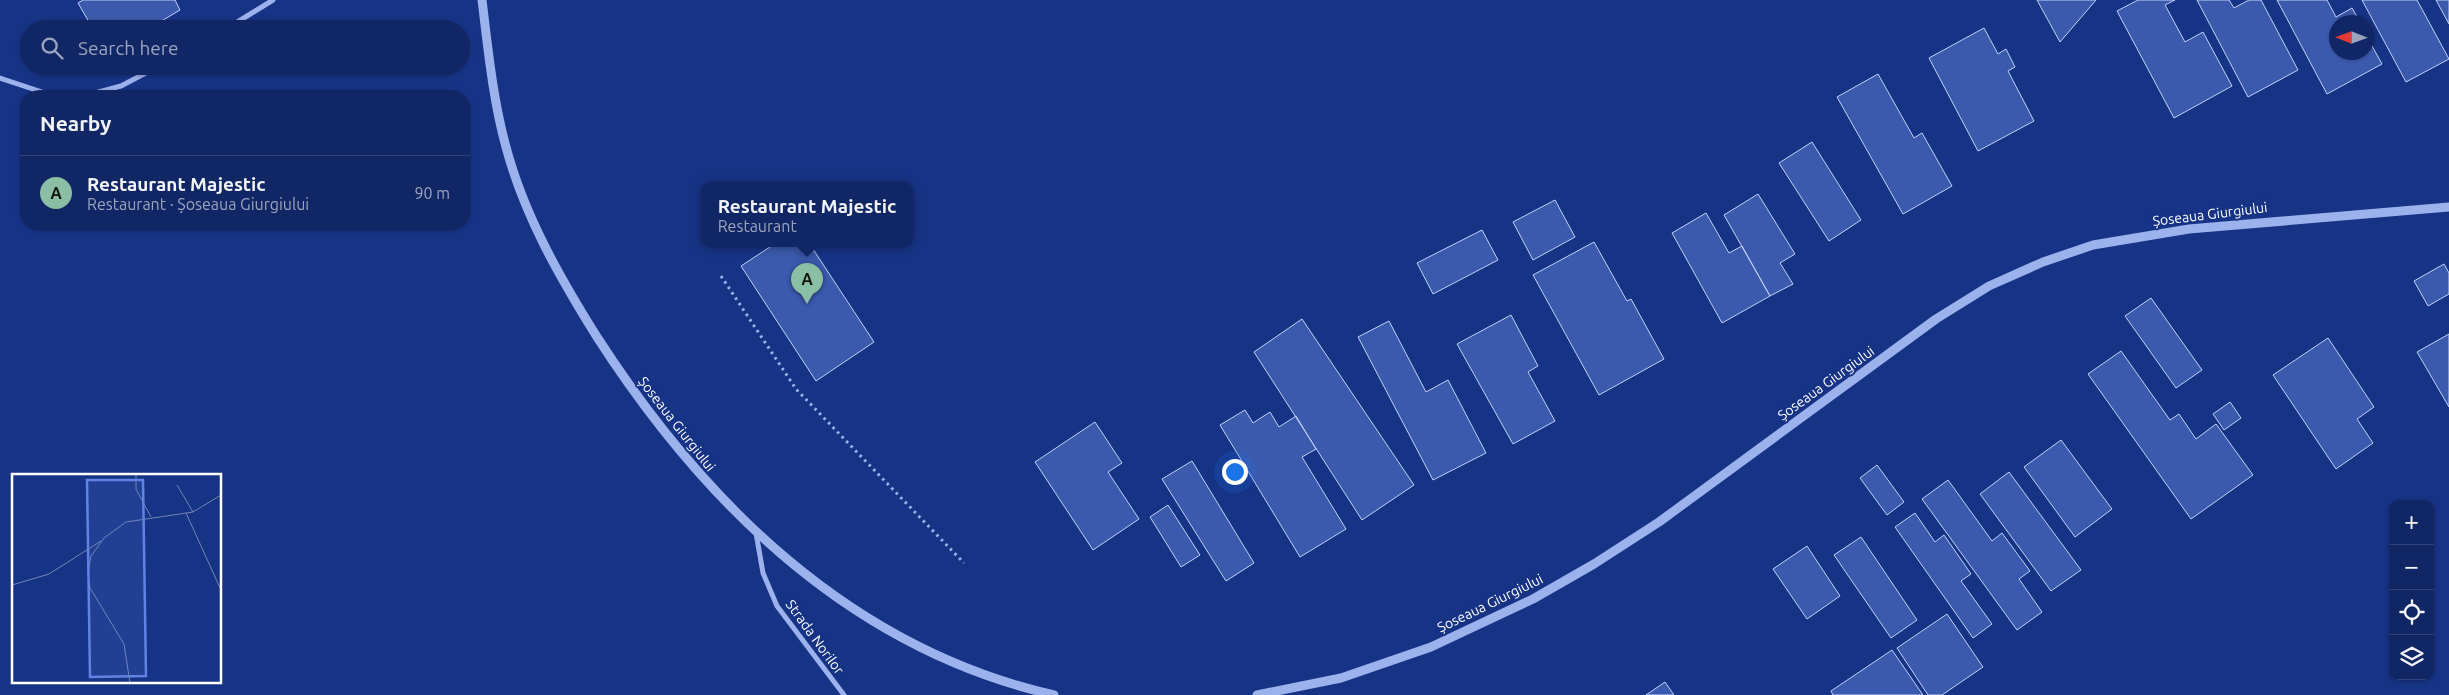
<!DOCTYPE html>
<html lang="en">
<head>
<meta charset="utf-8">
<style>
  :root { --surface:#112664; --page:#1a2e6a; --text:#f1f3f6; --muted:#9ca5bf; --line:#304378; --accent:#8abfa5 }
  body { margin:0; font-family:Ubuntu,sans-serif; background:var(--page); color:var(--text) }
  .controls { position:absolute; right:15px; bottom:15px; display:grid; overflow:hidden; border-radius:10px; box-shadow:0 1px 4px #0004 }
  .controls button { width:45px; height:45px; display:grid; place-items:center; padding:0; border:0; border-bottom:1px solid var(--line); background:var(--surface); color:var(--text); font:25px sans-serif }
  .compass { position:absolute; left:2329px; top:15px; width:45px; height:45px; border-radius:50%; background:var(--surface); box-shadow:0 1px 4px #0004; rotate:271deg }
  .you { position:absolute; left:1234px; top:471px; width:18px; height:18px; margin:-12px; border:4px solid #fff; border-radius:50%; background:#1a73e8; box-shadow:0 0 0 8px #1a73e833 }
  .badge { display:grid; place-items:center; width:32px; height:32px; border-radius:50%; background:var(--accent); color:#111; font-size:16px; font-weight:700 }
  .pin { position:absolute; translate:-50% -41px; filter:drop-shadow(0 1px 2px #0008) }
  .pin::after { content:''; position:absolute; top:26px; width:18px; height:15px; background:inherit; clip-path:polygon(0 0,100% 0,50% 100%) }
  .popup { position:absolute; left:701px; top:182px; width:212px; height:65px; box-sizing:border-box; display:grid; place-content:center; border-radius:10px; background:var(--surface); filter:drop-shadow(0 1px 4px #0005); font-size:16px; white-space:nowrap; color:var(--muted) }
  .popup b { font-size:19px; color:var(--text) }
  .popup::after { content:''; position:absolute; left:50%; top:100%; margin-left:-10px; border:10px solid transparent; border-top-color:var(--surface) }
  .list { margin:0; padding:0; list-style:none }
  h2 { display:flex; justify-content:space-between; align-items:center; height:65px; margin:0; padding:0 20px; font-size:21px }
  h2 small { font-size:16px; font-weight:400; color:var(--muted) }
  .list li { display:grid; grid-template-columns:32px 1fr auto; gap:15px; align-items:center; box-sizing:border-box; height:75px; padding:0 20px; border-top:1px solid var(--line) }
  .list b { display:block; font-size:19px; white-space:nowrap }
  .list p { margin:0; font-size:16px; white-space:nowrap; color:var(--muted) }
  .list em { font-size:16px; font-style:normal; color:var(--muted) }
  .icon { flex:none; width:28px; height:28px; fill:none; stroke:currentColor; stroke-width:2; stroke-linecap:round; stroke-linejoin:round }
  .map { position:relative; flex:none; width:2449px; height:695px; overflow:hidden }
  .search { position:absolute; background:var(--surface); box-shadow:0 1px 4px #0004; left:20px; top:20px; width:450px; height:55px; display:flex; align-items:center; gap:12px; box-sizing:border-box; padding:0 18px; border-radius:28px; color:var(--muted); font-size:19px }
  .panel { position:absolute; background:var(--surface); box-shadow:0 1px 4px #0004; left:20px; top:90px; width:450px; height:140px; border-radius:20px }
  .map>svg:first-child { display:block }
  .building { fill:#3b59ad; stroke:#c2d1fa }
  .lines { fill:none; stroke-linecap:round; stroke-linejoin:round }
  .path { stroke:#9cb2ed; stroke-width:3; stroke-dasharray:2.5 4; stroke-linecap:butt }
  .minor { stroke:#9cb2ed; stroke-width:5 }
  .tertiary { stroke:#9cb2ed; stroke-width:9 }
  .labels { text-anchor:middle; stroke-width:4; stroke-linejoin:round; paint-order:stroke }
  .street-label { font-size:14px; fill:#fff; stroke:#173385 }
  .inset-road { fill:none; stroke:#7485b6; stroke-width:1 }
  .view { fill:#6183e4; fill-opacity:0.15; stroke:#6183e4; stroke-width:2.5 }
  .inset-edge { fill:none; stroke:#fff; stroke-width:2.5 }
</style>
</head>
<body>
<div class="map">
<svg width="2449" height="695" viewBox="0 0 2449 695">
  <rect width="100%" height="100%" fill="#173385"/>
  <path class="building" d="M 83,0 L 175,0 L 180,10 L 148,29 L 93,29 L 78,3 Z
    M 2037,0 L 2096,0 L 2060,42 Z
    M 2138,0 L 2175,0 L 2165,5 L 2185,42 L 2203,32 L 2232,86 L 2174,118 L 2117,11 Z
    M 2197,0 L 2229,0 L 2234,8 L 2249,0 L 2261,0 L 2298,70 L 2248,97 Z
    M 2277,0 L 2327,0 L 2336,17 L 2352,8 L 2360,22 L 2336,22 L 2336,52 L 2366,52 L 2366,35 L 2382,64 L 2327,94 Z
    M 2362,0 L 2417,0 L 2449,59 L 2406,82 Z
    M 2436,0 L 2449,0 L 2449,24 Z
    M 1984,28 L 1998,54 L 2006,49 L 2015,67 L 2008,71 L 2034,121 L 1978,151 L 1929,58 Z
    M 1878,74 L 1914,138 L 1922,133 L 1952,186 L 1903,214 L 1837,97 Z
    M 1812,142 L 1861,220 L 1829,241 L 1779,163 Z
    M 1758,194 L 1795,254 L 1780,263 L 1793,284 L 1770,296 L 1724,215 Z
    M 1555,200 L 1575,237 L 1533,260 L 1513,222 Z
    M 1706,213 L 1729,253 L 1742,246 L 1770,296 L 1722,323 L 1672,233 Z
    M 1482,230 L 1498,260 L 1433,294 L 1417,263 Z
    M 1594,242 L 1627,301 L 1631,299 L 1664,359 L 1599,395 L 1533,275 Z
    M 776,243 L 809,243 L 874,342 L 816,381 L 741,266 Z
    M 2444,264 L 2449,273 L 2449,294 L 2428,306 L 2414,281 Z
    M 2151,298 L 2202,370 L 2176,388 L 2125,316 Z
    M 1511,315 L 1538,366 L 1528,372 L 1555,421 L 1513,444 L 1457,344 Z
    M 1302,319 L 1414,485 L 1362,520 L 1254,352 Z
    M 1389,321 L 1426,392 L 1448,380 L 1486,453 L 1433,480 L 1358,337 Z
    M 2449,334 L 2449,407 L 2417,352 Z
    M 2328,338 L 2374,407 L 2357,419 L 2373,443 L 2336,469 L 2273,375 Z
    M 2121,351 L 2170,420 L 2179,414 L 2196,439 L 2216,424 L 2253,475 L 2191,519 L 2088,374 Z
    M 2230,402 L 2241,418 L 2224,430 L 2213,414 Z
    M 1245,410 L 1253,423 L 1270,412 L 1279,427 L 1296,416 L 1316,449 L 1302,457 L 1346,529 L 1300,557 L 1220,425 Z
    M 1095,422 L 1122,463 L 1108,472 L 1139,519 L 1093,550 L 1035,462 Z
    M 2061,440 L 2112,509 L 2075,537 L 2024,467 Z
    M 1192,461 L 1254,563 L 1226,581 L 1162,479 Z
    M 1877,465 L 1904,502 L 1887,515 L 1860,478 Z
    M 2009,472 L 2081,570 L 2051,591 L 1980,494 Z
    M 1948,480 L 1992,541 L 2002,533 L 2030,571 L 2019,579 L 2042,612 L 2017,630 L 1922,499 Z
    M 1168,505 L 1200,555 L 1181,567 L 1150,517 Z
    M 1915,513 L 1935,542 L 1944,535 L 1971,574 L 1961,581 L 1992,624 L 1973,638 L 1895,527 Z
    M 1861,537 L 1917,620 L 1891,638 L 1834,555 Z
    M 1807,546 L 1840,596 L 1807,619 L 1773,569 Z
    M 1947,614 L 1983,667 L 1942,695 L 1928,695 L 1897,648 Z
    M 1892,650 L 1923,695 L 1833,695 L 1831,691 Z
    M 1665,682 L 1674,695 L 1646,695 Z"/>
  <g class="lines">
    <path class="path" d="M 721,276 L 796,389 L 964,563"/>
    <path class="minor" d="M 226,29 L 273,0
      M 0,78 L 51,95 L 73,96
      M 84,96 L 121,86 L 159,66
      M 756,533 L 763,573 L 777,606 L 844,695"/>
    <path class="tertiary" d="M 482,0 C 488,49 493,100 506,147 C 524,215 560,278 597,337 C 706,506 852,649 1054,695
      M 1257,695 L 1341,678 L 1431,647 L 1533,599 L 1594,564 L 1659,522 L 1936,319 L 1989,286 L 2043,262 L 2093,245 L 2189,229 L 2449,207"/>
  </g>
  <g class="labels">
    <g class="street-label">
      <text transform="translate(2210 214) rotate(-7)" y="5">Șoseaua Giurgiului</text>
      <text transform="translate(1826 383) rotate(-36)" y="5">Șoseaua Giurgiului</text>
      <text transform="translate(677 424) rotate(52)" y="5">Șoseaua Giurgiului</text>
      <text transform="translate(1490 603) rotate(-26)" y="5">Șoseaua Giurgiului</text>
      <text transform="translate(815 637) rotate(54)" y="5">Strada Norilor</text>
    </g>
  </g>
  <g transform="translate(12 474)">
    <rect width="209" height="209" fill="#173385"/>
    <path class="inset-road" d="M 124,0 L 124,15 L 139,43M 165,11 L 181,38M 174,39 L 209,116M 0,111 L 37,100 L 89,67M 118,209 L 112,170 L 78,114 L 76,99 L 79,82 L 92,64 L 114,48 L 181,38 L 209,21"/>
    <path class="view" d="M 75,6 L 131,6 L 134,202 L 78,203 Z"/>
    <rect width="209" height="209" class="inset-edge"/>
  </g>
</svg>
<div class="controls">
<button>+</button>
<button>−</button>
<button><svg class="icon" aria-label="locate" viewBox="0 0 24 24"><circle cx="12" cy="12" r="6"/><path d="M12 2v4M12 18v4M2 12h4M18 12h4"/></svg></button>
<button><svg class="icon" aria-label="layers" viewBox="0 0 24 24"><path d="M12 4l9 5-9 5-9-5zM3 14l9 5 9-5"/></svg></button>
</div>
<svg class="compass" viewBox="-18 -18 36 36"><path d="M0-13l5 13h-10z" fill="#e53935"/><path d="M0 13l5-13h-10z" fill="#9ca5bf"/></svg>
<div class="you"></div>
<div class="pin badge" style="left:807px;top:304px">A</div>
<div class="popup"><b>Restaurant Majestic</b>Restaurant</div>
<div class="search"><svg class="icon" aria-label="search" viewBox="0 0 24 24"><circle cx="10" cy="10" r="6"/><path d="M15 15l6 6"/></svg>Search here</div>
<section class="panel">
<h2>Nearby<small></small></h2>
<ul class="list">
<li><span class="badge">A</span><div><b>Restaurant Majestic</b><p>Restaurant · Șoseaua Giurgiului</p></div><em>90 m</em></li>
</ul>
</section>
</div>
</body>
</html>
